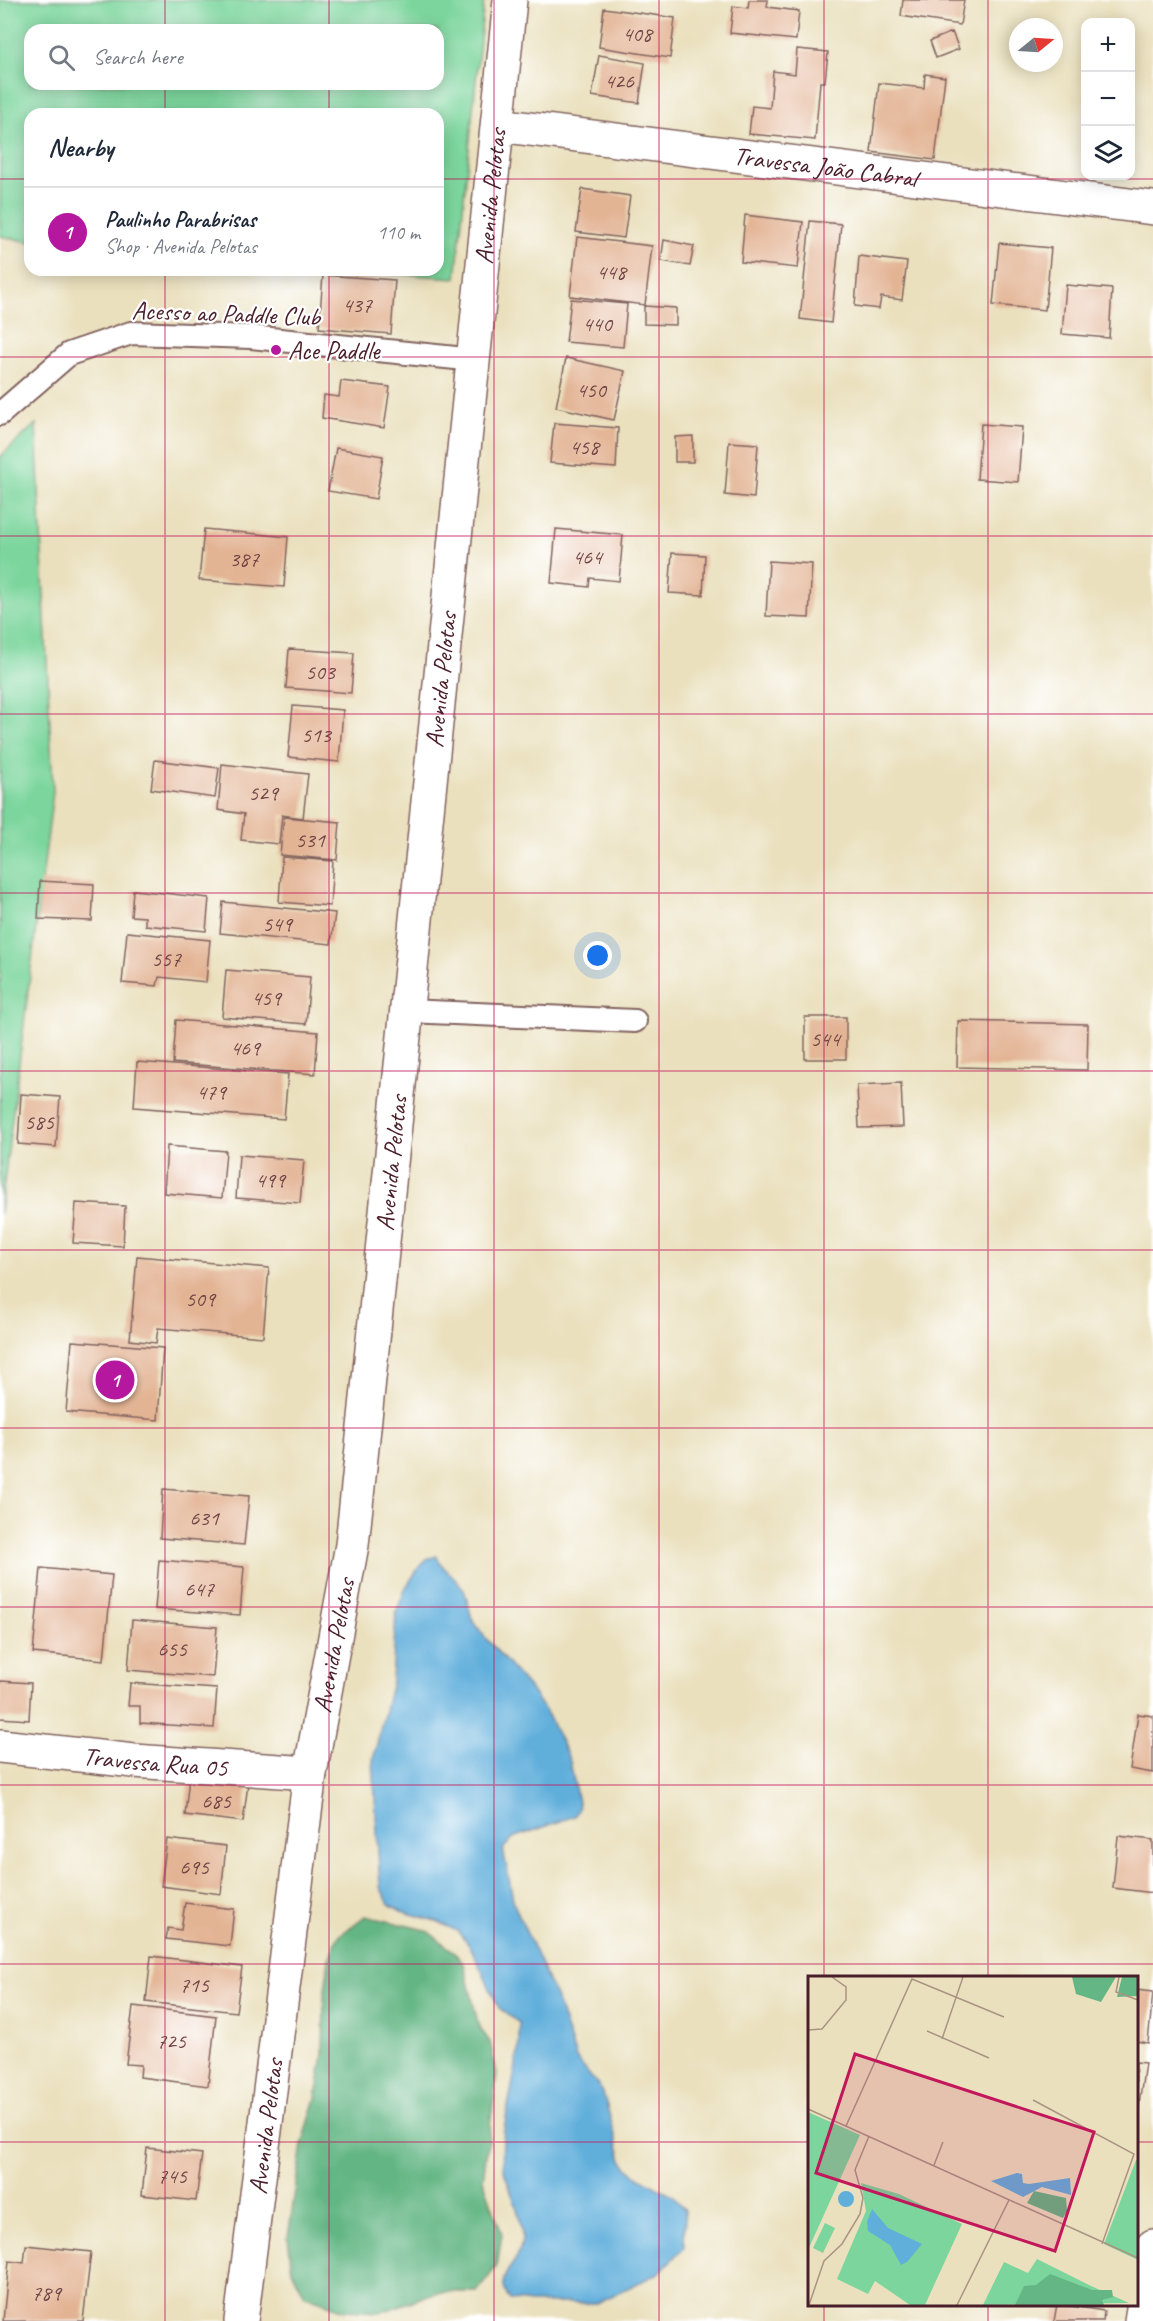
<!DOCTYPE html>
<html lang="en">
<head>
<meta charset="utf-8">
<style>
  :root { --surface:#fff; --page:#f6f6f7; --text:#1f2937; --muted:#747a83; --line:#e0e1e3; --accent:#b5179e }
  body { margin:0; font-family:Caveat,sans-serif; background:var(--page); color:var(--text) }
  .controls { position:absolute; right:18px; top:18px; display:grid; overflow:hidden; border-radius:12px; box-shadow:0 3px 15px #0003 }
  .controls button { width:54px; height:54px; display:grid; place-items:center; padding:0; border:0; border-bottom:2px solid var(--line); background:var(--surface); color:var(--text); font:30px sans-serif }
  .compass { position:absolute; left:1009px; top:18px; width:54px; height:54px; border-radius:50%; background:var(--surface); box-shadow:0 3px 15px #0003; rotate:72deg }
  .you { position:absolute; left:598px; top:956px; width:21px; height:21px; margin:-15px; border:4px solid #fff; border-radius:50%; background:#1a73e8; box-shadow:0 0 0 9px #1a73e833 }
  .badge { display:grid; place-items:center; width:39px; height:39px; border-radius:50%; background:var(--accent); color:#fff; font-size:20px; font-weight:700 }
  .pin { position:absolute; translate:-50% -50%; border:3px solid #fff; box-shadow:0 2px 6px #0006 }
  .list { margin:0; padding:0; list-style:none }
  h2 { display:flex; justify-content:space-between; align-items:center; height:78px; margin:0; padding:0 24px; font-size:26px }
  h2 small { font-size:20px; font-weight:400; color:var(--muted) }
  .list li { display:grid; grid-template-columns:39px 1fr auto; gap:18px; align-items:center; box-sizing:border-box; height:90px; padding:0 24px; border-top:2px solid var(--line) }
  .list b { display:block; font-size:22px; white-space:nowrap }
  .list p { margin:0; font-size:20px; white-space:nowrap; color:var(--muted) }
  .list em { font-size:20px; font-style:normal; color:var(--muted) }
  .icon { flex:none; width:33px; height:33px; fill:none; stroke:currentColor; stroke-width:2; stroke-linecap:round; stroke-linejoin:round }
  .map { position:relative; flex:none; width:1153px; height:2321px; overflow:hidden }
  .search { position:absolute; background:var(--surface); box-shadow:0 3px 15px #0003; left:24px; top:24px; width:420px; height:66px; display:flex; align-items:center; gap:15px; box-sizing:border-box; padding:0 21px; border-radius:18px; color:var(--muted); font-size:22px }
  .panel { position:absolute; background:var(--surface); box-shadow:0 3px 15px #0003; left:24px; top:108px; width:420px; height:168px; border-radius:18px }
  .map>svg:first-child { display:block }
  .green { fill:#7bd59c; stroke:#627a64; stroke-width:1.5; fill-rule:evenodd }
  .forest { fill:#64b684; stroke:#576a58; stroke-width:1.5 }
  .water { fill:#60afdb; stroke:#556783; stroke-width:1.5 }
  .building { fill:#e3b494 }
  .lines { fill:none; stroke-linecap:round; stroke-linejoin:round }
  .service-casing { stroke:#82635e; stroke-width:26 }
  .minor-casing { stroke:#82635e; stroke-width:36 }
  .tertiary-casing { stroke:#82635e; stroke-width:36 }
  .service { stroke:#fff; stroke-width:22 }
  .minor { stroke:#fff; stroke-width:33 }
  .tertiary { stroke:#fff; stroke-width:33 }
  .grid { fill:none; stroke:#c2185b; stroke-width:1.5; stroke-opacity:0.55 }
  .poi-dot { fill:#b5179e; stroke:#fff; stroke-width:2 }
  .labels { text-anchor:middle; stroke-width:4.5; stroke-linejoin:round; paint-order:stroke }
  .number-label { font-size:22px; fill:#704445 }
  .street-label { font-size:26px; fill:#4a1f2b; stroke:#fff }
  .poi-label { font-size:26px; fill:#4a1f2b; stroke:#fff; text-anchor:start }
  .inset-road { fill:none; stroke:#aa9383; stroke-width:1.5 }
  .view { fill:#c2185b; fill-opacity:0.15; stroke:#c2185b; stroke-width:3 }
  .inset-edge { fill:none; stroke:#4a1f2b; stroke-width:3 }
</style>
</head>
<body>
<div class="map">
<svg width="1153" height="2321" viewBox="0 0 1153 2321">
  <rect width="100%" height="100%" fill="#fff"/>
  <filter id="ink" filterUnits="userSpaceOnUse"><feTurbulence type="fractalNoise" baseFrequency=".0167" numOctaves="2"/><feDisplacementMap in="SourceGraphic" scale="12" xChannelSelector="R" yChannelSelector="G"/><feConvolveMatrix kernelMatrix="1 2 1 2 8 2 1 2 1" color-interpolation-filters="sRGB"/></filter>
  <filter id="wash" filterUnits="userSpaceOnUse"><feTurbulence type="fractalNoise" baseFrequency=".008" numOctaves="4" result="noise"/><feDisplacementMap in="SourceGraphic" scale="24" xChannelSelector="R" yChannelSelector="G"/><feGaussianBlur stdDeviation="1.35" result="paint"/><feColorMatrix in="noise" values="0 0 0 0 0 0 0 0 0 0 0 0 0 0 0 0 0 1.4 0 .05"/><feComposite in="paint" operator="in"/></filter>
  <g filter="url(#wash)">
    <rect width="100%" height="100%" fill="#eae0bd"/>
    <path class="green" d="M 0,0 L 484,0 L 456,278 L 340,270 L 438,270 L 438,114 L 30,114 L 30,242 L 0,236 ZM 30,30 L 438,30 L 438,84 L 30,84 Z
      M 36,424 L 53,792 L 0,1215 L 0,457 Z"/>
    <path class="forest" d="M 365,1916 L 426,1930 L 453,1951 L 464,1964 L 479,2027 L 490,2042 L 497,2074 L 483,2179 L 502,2234 L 497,2266 L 477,2292 L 437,2292 L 382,2312 L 345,2310 L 305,2296 L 292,2270 L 288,2237 L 302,2145 L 316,2098 L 323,2054 L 324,1997 L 329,1959 L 338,1937 Z"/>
    <path class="water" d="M 437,1556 L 440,1563 L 464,1589 L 472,1619 L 484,1636 L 534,1694 L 548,1715 L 570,1761 L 579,1808 L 575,1816 L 513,1838 L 503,1849 L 514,1904 L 557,2001 L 576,2058 L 603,2092 L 622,2160 L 635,2175 L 673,2195 L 685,2210 L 684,2247 L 659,2273 L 597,2303 L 530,2303 L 510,2300 C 492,2273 517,2269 521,2246 C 526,2220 510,2195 504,2170 C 496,2128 522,2070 519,2023 L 499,2008 L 471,1948 L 459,1932 L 439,1922 L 401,1911 L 389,1904 L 380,1887 L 373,1760 L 392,1681 L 396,1613 L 406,1587 L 420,1566 L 427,1559 Z"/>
    <g id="blocks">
      <path class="building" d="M 749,0 L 768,0 L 767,7 L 799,11 L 796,40 L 730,33 L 733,6 L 748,8 Z
        M 903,0 L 964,0 L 960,25 L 901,16 Z
        M 604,8 L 675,18 L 670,58 L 599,47 Z
        M 952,32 L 959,49 L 936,58 L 930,41 Z
        M 797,49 L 828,52 L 825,82 L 820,82 L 815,140 L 749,134 L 752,106 L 770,108 L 773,71 L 795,74 Z
        M 599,55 L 645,63 L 639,103 L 592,96 Z
        M 925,74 L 945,77 L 935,160 L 871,152 L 879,83 L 924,88 Z
        M 582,189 L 630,196 L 624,238 L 576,232 Z
        M 745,215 L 803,222 L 798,268 L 741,262 Z
        M 810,221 L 841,224 L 831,323 L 800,319 Z
        M 577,237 L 652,246 L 645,305 L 570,296 Z
        M 664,240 L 694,246 L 690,266 L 661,261 Z
        M 999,243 L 1051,248 L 1045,310 L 993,305 Z
        M 859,256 L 907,262 L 902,300 L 881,297 L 879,309 L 855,306 Z
        M 323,275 L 395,280 L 391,334 L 319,328 Z
        M 1066,285 L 1112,289 L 1109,338 L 1062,334 Z
        M 571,299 L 627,304 L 623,347 L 566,342 Z
        M 644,306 L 676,308 L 676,325 L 644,324 Z
        M 566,358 L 625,371 L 614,420 L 556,407 Z
        M 341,381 L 390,387 L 384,428 L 322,418 L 324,395 L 339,397 Z
        M 554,423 L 618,428 L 616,468 L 550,463 Z
        M 981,424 L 1022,427 L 1018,482 L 977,479 Z
        M 693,436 L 693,462 L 675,462 L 675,437 Z
        M 729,442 L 758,444 L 754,498 L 725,495 Z
        M 336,448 L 383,456 L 376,499 L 328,491 Z
        M 204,529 L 288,537 L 284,587 L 199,580 Z
        M 556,529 L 623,535 L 619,581 L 590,578 L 589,587 L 551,583 Z
        M 672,553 L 705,555 L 703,595 L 669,593 Z
        M 769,561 L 812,564 L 809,618 L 766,616 Z
        M 289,649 L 354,653 L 351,693 L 286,688 Z
        M 293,706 L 343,710 L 339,762 L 288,757 Z
        M 155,760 L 219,768 L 215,798 L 151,789 Z
        M 222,764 L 308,774 L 303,818 L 282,815 L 279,844 L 241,840 L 244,814 L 218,810 Z
        M 284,817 L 340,822 L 337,860 L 280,855 Z
        M 282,857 L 333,861 L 330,906 L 279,902 Z
        M 40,881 L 94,884 L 92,921 L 38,919 Z
        M 133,890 L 209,898 L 206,931 L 145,925 L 145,917 L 131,916 Z
        M 223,902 L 335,913 L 331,944 L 220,933 Z
        M 127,932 L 210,940 L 206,982 L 159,977 L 157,986 L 122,983 Z
        M 226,970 L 310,977 L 306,1024 L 222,1017 Z
        M 805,1017 L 846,1017 L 846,1059 L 805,1059 Z
        M 176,1020 L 318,1032 L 315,1074 L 173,1063 Z
        M 958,1021 L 1088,1024 L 1087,1070 L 957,1067 Z
        M 137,1062 L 288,1074 L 284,1119 L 134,1107 Z
        M 901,1083 L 903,1127 L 859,1128 L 857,1085 Z
        M 21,1094 L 60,1097 L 56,1147 L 18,1144 Z
        M 167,1146 L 226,1151 L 222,1198 L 164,1193 Z
        M 239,1155 L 304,1160 L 300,1203 L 236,1198 Z
        M 76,1203 L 125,1206 L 123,1246 L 73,1243 Z
        M 137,1256 L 269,1268 L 263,1337 L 158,1328 L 156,1343 L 130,1340 Z
        M 72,1341 L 163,1348 L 158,1420 L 66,1412 Z
        M 163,1489 L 249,1496 L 244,1545 L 160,1538 Z
        M 159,1560 L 244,1567 L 240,1615 L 155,1609 Z
        M 41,1568 L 112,1575 L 104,1660 L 33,1653 Z
        M 132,1620 L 217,1627 L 213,1677 L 128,1670 Z
        M 0,1681 L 31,1683 L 29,1720 L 0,1718 Z
        M 130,1683 L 217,1689 L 214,1728 L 140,1723 L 140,1706 L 128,1706 Z
        M 1138,1714 L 1153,1716 L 1153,1773 L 1130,1769 Z
        M 189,1777 L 248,1784 L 243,1822 L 185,1815 Z
        M 1118,1836 L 1153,1840 L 1153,1893 L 1113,1888 Z
        M 167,1839 L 226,1846 L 221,1894 L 161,1886 Z
        M 185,1903 L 234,1909 L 230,1946 L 166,1939 L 168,1928 L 181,1930 Z
        M 151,1956 L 242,1967 L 236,2012 L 146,2002 Z
        M 1136,1990 L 1153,1992 L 1148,2043 L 1136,2041 Z
        M 133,2006 L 216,2016 L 208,2086 L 140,2077 L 141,2065 L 126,2064 Z
        M 1136,2062 L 1145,2063 L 1138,2112 L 1136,2112 Z
        M 147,2148 L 202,2154 L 196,2201 L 142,2195 Z
        M 26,2245 L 91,2252 L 83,2321 L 3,2321 L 9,2261 L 24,2263 Z
        M 1057,2304 L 1104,2311 L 1103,2321 L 1054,2321 Z"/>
    </g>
  </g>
  <g filter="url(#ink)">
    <use href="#blocks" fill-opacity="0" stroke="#82635e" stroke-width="1.5"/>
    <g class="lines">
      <defs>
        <path id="service" d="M 0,414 L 69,354 L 131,333 L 251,337 L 475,360
          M 407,1011 L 635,1021"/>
        <g id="minor">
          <path id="s1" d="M 498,125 L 1153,208"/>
          <path id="s2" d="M 0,1746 L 134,1761 L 310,1773"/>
          <path d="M 1141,2321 L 1153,2246"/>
        </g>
        <g id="tertiary">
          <path id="s3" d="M 241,2321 L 310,1773 L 352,1545 L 510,0"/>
        </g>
      </defs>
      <use href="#service" class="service-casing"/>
      <use href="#minor" class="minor-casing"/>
      <use href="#tertiary" class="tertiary-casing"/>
      <use href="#service" class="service"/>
      <use href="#minor" class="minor"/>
      <use href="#tertiary" class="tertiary"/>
    </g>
  </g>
  <path class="grid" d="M 165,0 L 165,30M 329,0 L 329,30M 494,0 L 494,2321M 659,0 L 659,2321M 824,0 L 824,1978M 988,0 L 988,1978M 165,84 L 165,114M 329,84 L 329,114M 0,179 L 30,179M 438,179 L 1153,179M 165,270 L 165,2321M 329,270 L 329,2321M 0,357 L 1153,357M 0,536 L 1153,536M 0,714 L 1153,714M 0,893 L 1153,893M 0,1071 L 1153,1071M 0,1250 L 1153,1250M 0,1428 L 1153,1428M 0,1607 L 1153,1607M 0,1785 L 1153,1785M 0,1964 L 1153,1964M 0,2142 L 810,2142M 1136,2142 L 1153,2142M 824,2304 L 824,2321M 988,2304 L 988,2321"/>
  <circle class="poi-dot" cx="276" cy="350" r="6"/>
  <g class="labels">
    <g class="number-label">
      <text x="637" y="41">408</text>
      <text x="619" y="88">426</text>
      <text x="611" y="279">448</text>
      <text x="357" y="312">437</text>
      <text x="597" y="331">440</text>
      <text x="591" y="397">450</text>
      <text x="584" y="454">458</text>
      <text x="587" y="564">464</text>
      <text x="244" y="566">387</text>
      <text x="320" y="679">503</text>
      <text x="316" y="742">513</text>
      <text x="263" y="800">529</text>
      <text x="310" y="847">531</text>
      <text x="277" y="931">549</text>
      <text x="166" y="966">557</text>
      <text x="266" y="1005">459</text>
      <text x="825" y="1046">544</text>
      <text x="245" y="1055">469</text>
      <text x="211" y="1099">479</text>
      <text x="39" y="1129">585</text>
      <text x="270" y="1187">499</text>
      <text x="200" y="1306">509</text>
      <text x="204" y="1525">631</text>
      <text x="199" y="1596">647</text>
      <text x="172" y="1656">655</text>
      <text x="216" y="1808">685</text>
      <text x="194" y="1874">695</text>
      <text x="194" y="1992">715</text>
      <text x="171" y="2048">725</text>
      <text x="172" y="2183">745</text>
      <text x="46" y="2300">789</text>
    </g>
    <g class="street-label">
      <text dy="9" stroke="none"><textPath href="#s1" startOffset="330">Travessa João Cabral</textPath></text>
      <text dy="9" stroke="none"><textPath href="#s3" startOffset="2140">Avenida Pelotas</textPath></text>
      <text transform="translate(226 313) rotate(2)" y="9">Acesso ao Paddle Club</text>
      <text dy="9" stroke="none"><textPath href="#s3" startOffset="1654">Avenida Pelotas</textPath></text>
      <text dy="9" stroke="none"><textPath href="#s3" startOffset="1168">Avenida Pelotas</textPath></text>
      <text dy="9" stroke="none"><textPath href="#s3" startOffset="682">Avenida Pelotas</textPath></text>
      <text dy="9" stroke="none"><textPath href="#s2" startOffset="156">Travessa Rua 05</textPath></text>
      <text dy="9" stroke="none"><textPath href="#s3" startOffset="196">Avenida Pelotas</textPath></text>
    </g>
    <g class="poi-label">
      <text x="288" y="359">Ace Paddle</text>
    </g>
  </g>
  <g transform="translate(808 1976)">
    <rect width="330" height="330" fill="#eae0bd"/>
    <path d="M 0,136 L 52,159 L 0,274 ZM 328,184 L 330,185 L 330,284 L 296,268 ZM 53,207 L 91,218 L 154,248 L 117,329 L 102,329 L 67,305 L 60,318 L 29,303 L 58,235 ZM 17,247 L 27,252 L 15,277 L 5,272 ZM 229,283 L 283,310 L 321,327 L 175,329 L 196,286 L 220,297 Z" fill="#7bd59c"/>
    <path d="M 264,1 L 308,1 L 293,26 L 268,18 ZM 314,1 L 330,1 L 330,20 L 309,21 ZM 226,215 L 258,222 L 259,235 L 255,242 L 219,227 ZM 242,298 L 284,314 L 304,314 L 305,321 L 294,324 L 296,329 L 207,329 L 216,310 L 228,309 Z" fill="#64b684"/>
    <path d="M 209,197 L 214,198 L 215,207 L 221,208 L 262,202 L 263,219 L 234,211 L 215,221 L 183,205 ZM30 223a8 8 0 1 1 16 0a8 8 0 1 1-16 0ZM 64,233 L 80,252 L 114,268 L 99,286 L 93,289 L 82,269 L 60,255 L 59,246 Z" fill="#60afdb"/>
    <path class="inset-road" d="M 311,1 L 308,16 L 330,24M 0,54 L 14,53 L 38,24 L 38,11 L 24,1M 119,55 L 181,82M 134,63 L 155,1M 225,124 L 326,178 L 294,268M 0,133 L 330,282M 38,150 L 104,3 L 196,41M 126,189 L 135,166M 1,329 L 16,285 L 34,268 L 52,238 L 55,222 L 47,194 L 61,160M 149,329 L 201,224"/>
    <path class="view" d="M 47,78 L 286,156 L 247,275 L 8,197 Z"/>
    <rect width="330" height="330" class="inset-edge"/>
  </g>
</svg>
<div class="controls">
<button>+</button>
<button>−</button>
<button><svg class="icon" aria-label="layers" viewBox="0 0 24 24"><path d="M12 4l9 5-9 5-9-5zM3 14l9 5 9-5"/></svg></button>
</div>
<svg class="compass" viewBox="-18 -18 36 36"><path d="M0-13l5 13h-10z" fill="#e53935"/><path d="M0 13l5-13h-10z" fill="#747a83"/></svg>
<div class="you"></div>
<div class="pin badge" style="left:115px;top:1380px">1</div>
<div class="search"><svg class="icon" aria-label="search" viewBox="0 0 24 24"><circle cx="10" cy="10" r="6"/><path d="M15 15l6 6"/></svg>Search here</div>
<section class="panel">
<h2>Nearby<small></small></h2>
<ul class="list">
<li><span class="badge">1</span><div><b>Paulinho Parabrisas</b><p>Shop · Avenida Pelotas</p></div><em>110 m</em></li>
</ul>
</section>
</div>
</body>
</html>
